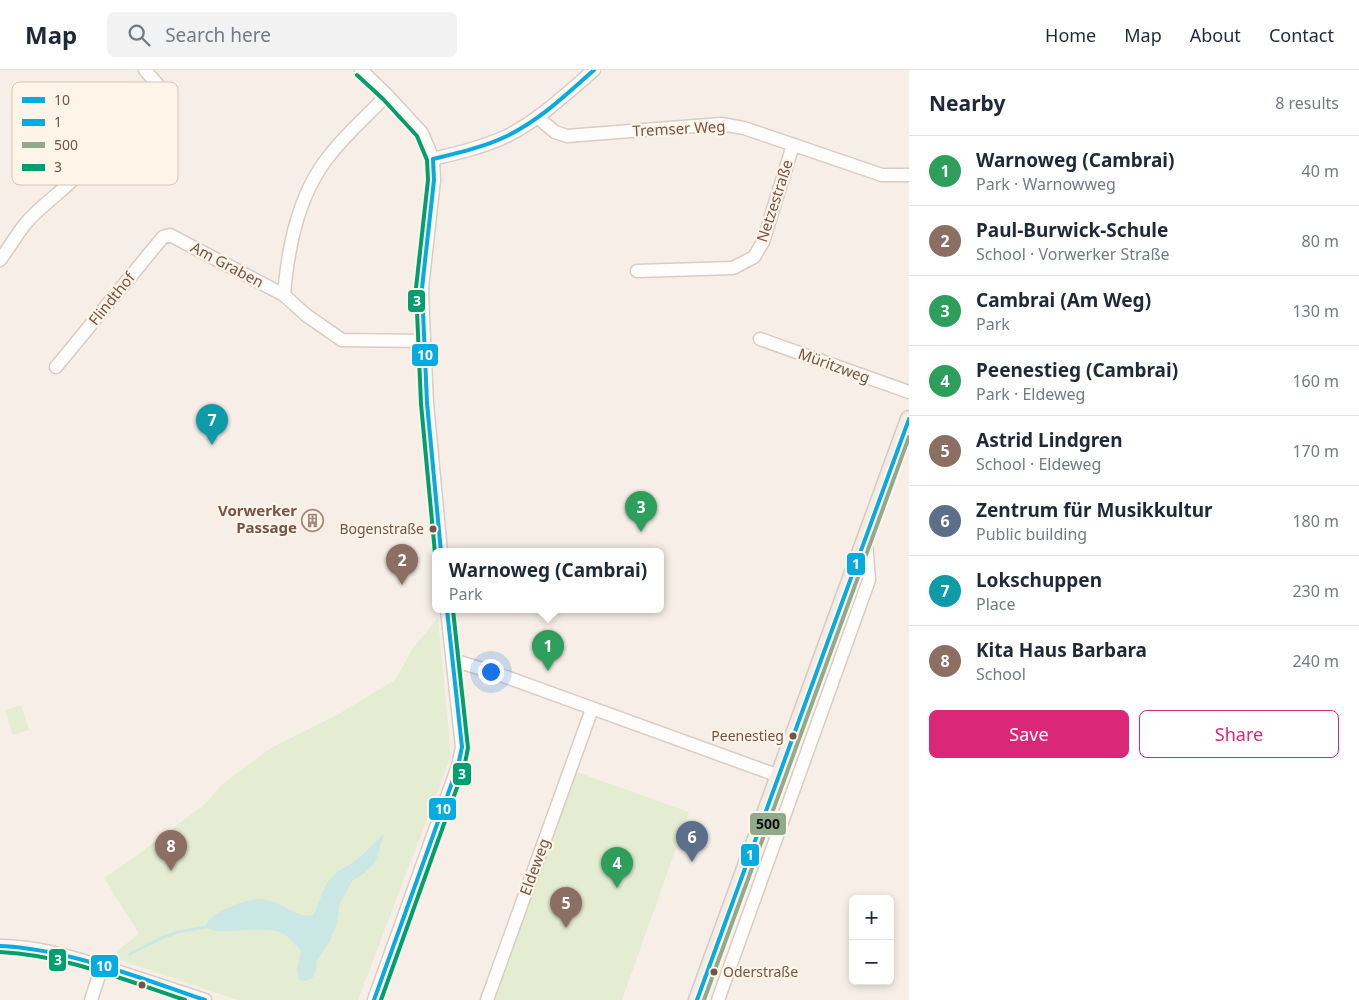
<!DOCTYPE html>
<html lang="en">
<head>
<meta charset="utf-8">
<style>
  :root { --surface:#fff; --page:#f2f2f3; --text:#1f2937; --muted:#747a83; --line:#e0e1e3; --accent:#db2777 }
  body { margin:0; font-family:"Noto Sans",sans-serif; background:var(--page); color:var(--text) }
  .controls { position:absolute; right:15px; bottom:15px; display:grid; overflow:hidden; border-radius:8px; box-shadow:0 2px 8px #0003 }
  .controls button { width:45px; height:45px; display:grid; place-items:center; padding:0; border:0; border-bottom:1px solid var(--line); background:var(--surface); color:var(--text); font:25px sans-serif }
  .you { position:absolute; left:490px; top:601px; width:18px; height:18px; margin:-12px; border:4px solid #fff; border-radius:50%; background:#1a73e8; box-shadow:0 0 0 8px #1a73e833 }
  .badge { display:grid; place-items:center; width:32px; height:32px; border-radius:50%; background:var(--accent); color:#fff; font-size:16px; font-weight:700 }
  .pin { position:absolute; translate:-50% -41px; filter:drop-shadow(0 1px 2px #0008) }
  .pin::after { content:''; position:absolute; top:26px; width:18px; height:15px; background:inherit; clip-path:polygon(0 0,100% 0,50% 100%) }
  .popup { position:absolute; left:432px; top:478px; width:232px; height:65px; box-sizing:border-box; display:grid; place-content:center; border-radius:8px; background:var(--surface); filter:drop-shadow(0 1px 4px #0005); font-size:16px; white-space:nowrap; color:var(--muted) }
  .popup b { font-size:19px; color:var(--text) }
  .popup::after { content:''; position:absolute; left:50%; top:100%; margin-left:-10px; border:10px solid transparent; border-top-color:var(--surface) }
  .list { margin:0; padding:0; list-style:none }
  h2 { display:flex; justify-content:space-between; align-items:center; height:65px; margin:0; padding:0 20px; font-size:21px }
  h2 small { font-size:16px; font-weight:400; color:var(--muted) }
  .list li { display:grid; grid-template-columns:32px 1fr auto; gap:15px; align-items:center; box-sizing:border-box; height:70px; padding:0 20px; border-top:1px solid var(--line) }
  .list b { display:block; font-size:19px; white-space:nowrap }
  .list p { margin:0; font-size:16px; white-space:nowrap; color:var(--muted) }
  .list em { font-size:16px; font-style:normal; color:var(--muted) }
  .actions { display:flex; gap:10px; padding:15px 20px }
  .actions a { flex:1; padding:11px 0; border:1px solid var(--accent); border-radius:8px; text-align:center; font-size:18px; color:var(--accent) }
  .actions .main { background:var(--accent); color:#fff }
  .icon { flex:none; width:28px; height:28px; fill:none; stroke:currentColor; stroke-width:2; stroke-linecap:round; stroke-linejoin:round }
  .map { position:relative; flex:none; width:909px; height:930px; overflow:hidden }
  header { display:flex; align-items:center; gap:30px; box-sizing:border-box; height:70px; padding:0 25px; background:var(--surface); border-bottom:1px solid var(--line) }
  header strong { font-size:24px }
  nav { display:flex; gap:28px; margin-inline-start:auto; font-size:18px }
  .search { width:350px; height:45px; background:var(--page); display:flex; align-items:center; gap:12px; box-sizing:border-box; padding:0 18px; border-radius:8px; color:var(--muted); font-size:19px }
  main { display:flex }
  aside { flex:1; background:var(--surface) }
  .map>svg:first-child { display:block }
  .green { fill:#e4ecd2 }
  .water { fill:#cae7e6 }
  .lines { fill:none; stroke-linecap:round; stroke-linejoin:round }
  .stream { stroke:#cae7e6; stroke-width:3 }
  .minor-casing { stroke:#d8ccc5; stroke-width:15 }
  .major-casing { stroke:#d5cac4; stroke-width:19 }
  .minor { stroke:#fefdfb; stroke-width:12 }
  .major { stroke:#f2ece4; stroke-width:16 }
  .bus-1-casing { stroke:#fff4e8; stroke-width:8 }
  .bus-2-casing { stroke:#fff4e8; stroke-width:8 }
  .bus-3-casing { stroke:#fff4e8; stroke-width:8 }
  .bus-4-casing { stroke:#fff4e8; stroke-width:8 }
  .bus-1 { stroke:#06abe2; stroke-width:4 }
  .bus-2 { stroke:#90aa8b; stroke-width:4 }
  .bus-3 { stroke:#06abe2; stroke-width:4 }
  .bus-4 { stroke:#009f6f; stroke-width:4 }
  .bus-dot { fill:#745448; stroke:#fff4e8; stroke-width:2 }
  .labels { text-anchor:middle; stroke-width:4.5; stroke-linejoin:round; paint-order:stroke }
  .bus-label { font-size:14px; fill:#745448; stroke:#fff4e8; text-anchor:end }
  .street-label { font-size:15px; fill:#745448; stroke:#fff4e8 }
  .poi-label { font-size:15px; font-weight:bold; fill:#745448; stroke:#fff4e8; text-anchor:end }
  .key { fill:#fff4e8; stroke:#d5c4b8; stroke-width:1 }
  .key-label { font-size:14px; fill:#745448 }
  .line-badge { stroke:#fff4e8; stroke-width:2 }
  .badge-label { font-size:14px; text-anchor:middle; font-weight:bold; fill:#fff }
  .pale-badge-label { font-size:14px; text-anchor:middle; font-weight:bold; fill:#111 }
</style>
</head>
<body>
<header>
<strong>Map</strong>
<div class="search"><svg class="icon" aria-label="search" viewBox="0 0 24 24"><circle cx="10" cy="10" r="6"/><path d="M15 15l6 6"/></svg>Search here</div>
<nav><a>Home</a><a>Map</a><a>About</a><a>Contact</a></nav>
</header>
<main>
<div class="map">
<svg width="909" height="930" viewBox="0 0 909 930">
  <rect width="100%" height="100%" fill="#f7efe7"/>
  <path class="green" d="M 131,11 C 138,14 147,17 153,22 C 156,25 158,32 159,36 C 162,58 139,65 123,73 L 110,24 Z
    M 438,547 L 451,686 L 358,930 L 238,930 L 114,888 L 118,880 L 139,864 L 104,808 L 132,789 L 205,734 L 221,715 L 271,678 L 337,645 L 395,610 L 412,580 Z
    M 21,635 L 29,660 L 13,665 L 5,640 Z
    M 571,700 L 689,742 L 622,930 L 487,930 Z"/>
  <path class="water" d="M 384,764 L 375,793 L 363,804 L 352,811 L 345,824 L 339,836 L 337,854 L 330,870 L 316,892 L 316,898 L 313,907 L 306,911 L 299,910 L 297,900 L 301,881 C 296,876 290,868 284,864 C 265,853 220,868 206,857 C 208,847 216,844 225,839 C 240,832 256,826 274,832 C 288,837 298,848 313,845 C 320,834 321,820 330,809 C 336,801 347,797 355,791 C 366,783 374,772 384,764 Z"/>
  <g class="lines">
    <path class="stream" d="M 130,884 L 159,869 L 178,862 L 206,857"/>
    <defs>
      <path id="minor" d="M 361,0 L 387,25 L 422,63 L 433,89 L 434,110 L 422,218 L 423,247 L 427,333 L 441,482
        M 387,25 C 368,45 346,64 329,86 C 298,125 288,177 284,225 L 306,245 L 342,270 L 424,271
        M 537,47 L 555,62 L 567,66 L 721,54 L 744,58 L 882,105 L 909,105
        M 433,89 C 458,83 483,77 507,66 C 539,50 567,23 594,0
        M 0,190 C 9,178 17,164 26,153 C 35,142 47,133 57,124 C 66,117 74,108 83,101 C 108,83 153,80 167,52 C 177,31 157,15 145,0
        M 637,201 L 733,198 L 754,187 L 763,172 L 793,75
        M 760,269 L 909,322
        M 56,297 L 163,167 L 170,165 L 284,225
        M 453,590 L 498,604 L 779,706
        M 0,876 C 39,876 76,888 113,900 C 144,910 175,920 205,930
        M 91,930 L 102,896
        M 374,930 L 458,696 L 462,677 L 447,540
        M 487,930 L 592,639
        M 718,930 L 869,510 L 866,472"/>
      <path id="major" d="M 697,930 L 909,349"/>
    </defs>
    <use href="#minor" class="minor-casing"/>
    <use href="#major" class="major-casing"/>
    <use href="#minor" class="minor"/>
    <use href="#major" class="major"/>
    <defs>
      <path id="bus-1" d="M 697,930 L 909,349"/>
      <path id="bus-2" d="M 704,930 L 909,367"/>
      <path id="bus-3" d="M 433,89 L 434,110 L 422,218 L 427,333 L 441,482
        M 433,89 C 458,83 484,77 507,66 C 540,50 567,24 594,0
        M 0,876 C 68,879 140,908 205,930
        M 374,930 L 458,696 L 462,677 L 447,540"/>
      <path id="bus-4" d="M 357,5 L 383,29 L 417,66 L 427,90 L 428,110 L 416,218 L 421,334 L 435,483
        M 0,882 C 64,885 125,910 185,930
        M 381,930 L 464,698 L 468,678 L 453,540"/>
    </defs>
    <use href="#bus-1" class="bus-1-casing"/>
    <use href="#bus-2" class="bus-2-casing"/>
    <use href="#bus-3" class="bus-3-casing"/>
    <use href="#bus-4" class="bus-4-casing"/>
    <use href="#bus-1" class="bus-1"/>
    <use href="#bus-2" class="bus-2"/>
    <use href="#bus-3" class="bus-3"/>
    <use href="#bus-4" class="bus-4"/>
  </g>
  <defs>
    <symbol id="building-ring" viewBox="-11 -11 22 22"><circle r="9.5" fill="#fff4e8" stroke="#a28a80" stroke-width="1.5"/><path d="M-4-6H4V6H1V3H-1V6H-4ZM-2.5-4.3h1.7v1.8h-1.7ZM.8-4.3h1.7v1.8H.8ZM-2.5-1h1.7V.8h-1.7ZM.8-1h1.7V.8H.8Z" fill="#a28a80"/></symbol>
  </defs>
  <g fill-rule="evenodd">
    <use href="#building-ring" x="300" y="438" width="25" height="25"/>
  </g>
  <g class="bus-dot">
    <circle cx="433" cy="459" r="4.5"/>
    <circle cx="793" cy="666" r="4.5"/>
    <circle cx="714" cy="902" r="4.5"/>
    <circle cx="142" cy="915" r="4.5"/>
  </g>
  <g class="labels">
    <g class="bus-label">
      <text x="424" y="464">Bogenstraße</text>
      <text x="784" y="671">Peenestieg</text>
      <text x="723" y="907" text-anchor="start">Oderstraße</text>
    </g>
    <g class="street-label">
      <text transform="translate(679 59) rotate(-3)" y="5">Tremser Weg</text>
      <text transform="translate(775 131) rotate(-72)" y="5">Netzestraße</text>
      <text transform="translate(227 195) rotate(28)" y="5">Am Graben</text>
      <text transform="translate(112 229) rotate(-51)" y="5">Flindthof</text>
      <text transform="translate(834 296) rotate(20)" y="5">Müritzweg</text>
      <text transform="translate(535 797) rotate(-70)" y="5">Eldeweg</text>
    </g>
    <g class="poi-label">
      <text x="297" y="446">Vorwerker<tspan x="297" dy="17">Passage</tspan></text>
    </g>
  </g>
  <rect x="12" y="12" width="166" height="103" rx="8" class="key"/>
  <rect x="22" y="27" width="23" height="6" fill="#06abe2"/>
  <rect x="22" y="49" width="23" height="7" fill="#06abe2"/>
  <rect x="22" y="72" width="23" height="6" fill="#90aa8b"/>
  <rect x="22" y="94" width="23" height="7" fill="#009f6f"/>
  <g class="key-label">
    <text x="54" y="35">10</text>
    <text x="54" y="57">1</text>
    <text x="54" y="80">500</text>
    <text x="54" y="102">3</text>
  </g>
  <g class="line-badge">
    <rect x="407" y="219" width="19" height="24" rx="5" fill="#009f6f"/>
    <rect x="411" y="273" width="28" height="24" rx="5" fill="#06abe2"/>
    <rect x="846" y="482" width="20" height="24" rx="5" fill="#06abe2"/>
    <rect x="452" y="692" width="20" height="24" rx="5" fill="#009f6f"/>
    <rect x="428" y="727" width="29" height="24" rx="5" fill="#06abe2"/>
    <rect x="749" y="742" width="38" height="24" rx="5" fill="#90aa8b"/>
    <rect x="740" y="773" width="20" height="24" rx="5" fill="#06abe2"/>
    <rect x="48" y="878" width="19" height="24" rx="5" fill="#009f6f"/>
    <rect x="90" y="884" width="29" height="24" rx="5" fill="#06abe2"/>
  </g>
  <g class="badge-label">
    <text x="417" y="236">3</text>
    <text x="425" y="290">10</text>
    <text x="856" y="499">1</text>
    <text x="462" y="709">3</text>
    <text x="443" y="744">10</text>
    <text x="750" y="790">1</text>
    <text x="58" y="895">3</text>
    <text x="104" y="901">10</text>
  </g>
  <g class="pale-badge-label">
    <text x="768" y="759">500</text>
  </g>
</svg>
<div class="controls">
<button>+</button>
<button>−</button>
</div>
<div class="you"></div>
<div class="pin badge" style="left:548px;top:601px;background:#2e9e5b">1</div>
<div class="popup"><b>Warnoweg (Cambrai)</b>Park</div>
<div class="pin badge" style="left:402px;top:515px;background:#8d6e63">2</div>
<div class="pin badge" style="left:641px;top:462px;background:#2e9e5b">3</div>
<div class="pin badge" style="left:617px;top:818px;background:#2e9e5b">4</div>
<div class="pin badge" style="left:566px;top:858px;background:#8d6e63">5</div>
<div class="pin badge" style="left:692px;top:792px;background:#5c6f8a">6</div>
<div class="pin badge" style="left:212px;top:375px;background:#0f9aa8">7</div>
<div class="pin badge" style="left:171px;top:801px;background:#8d6e63">8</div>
</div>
<aside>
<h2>Nearby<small>8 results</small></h2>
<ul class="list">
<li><span class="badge" style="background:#2e9e5b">1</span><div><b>Warnoweg (Cambrai)</b><p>Park · Warnowweg</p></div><em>40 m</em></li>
<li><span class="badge" style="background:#8d6e63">2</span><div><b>Paul-Burwick-Schule</b><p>School · Vorwerker Straße</p></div><em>80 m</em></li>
<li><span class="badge" style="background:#2e9e5b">3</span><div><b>Cambrai (Am Weg)</b><p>Park</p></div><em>130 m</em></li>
<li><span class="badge" style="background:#2e9e5b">4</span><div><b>Peenestieg (Cambrai)</b><p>Park · Eldeweg</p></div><em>160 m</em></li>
<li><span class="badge" style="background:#8d6e63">5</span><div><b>Astrid Lindgren</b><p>School · Eldeweg</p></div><em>170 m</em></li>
<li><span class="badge" style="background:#5c6f8a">6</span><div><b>Zentrum für Musikkultur</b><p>Public building</p></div><em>180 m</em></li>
<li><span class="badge" style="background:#0f9aa8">7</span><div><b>Lokschuppen</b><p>Place</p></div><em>230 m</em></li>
<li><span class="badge" style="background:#8d6e63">8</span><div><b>Kita Haus Barbara</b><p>School</p></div><em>240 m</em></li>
</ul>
<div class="actions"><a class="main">Save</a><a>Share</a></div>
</aside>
</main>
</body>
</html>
